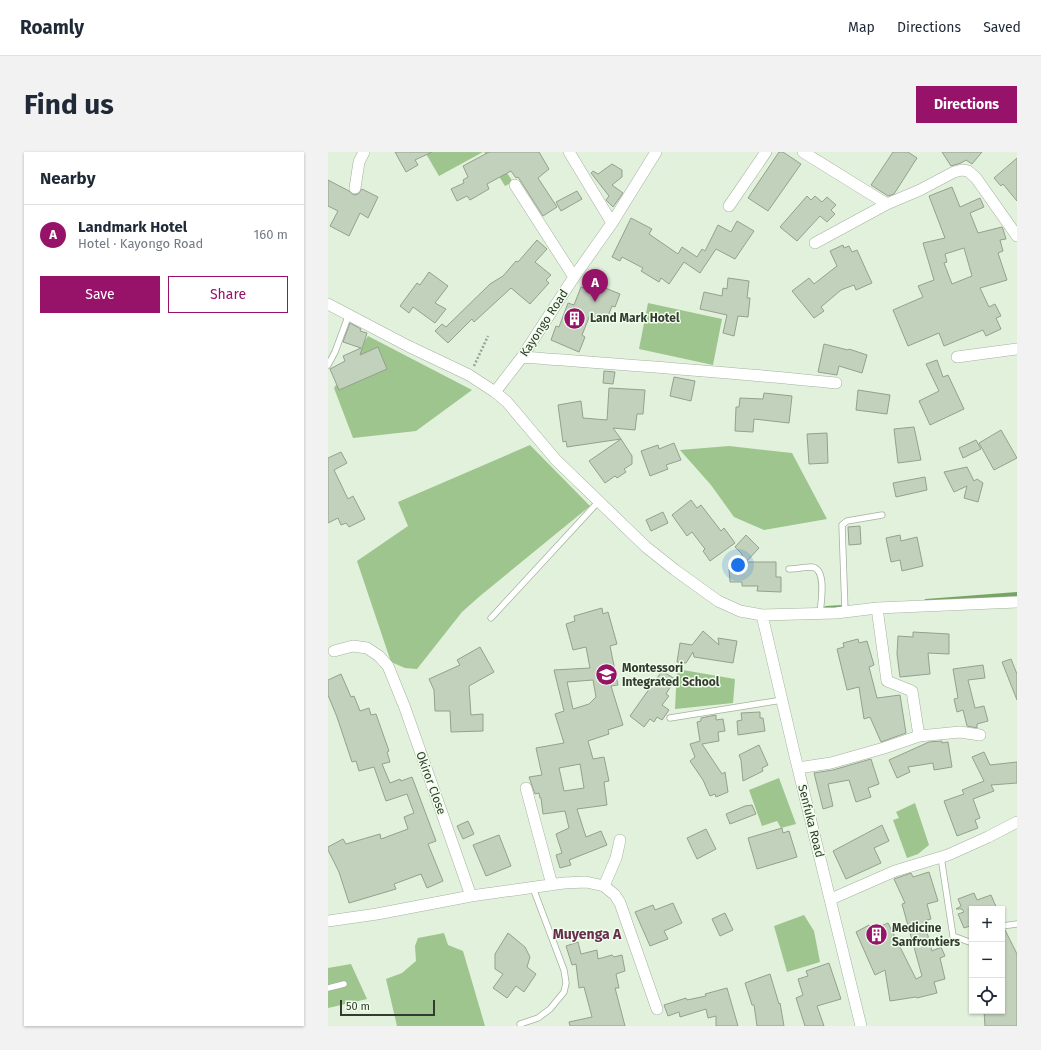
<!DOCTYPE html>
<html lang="en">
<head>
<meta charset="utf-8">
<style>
  :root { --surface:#fff; --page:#f2f2f3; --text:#1f2937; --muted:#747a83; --line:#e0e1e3; --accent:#97136a }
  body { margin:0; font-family:"Fira Sans",sans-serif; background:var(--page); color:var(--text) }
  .controls { position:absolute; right:12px; bottom:12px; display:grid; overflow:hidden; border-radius:0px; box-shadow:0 1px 3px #0004 }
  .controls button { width:36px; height:36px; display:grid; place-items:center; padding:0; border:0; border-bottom:1px solid var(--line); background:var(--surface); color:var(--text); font:20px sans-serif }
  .scale { position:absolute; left:12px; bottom:10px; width:95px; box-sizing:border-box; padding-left:4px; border:2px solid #343a32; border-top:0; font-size:11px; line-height:14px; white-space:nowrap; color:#343a32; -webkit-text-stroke:3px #eefee9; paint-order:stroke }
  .you { position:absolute; left:410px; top:413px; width:14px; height:14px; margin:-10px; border:3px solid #fff; border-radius:50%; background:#1a73e8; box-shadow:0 0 0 6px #1a73e833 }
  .badge { display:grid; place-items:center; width:26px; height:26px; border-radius:50%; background:var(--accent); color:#fff; font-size:13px; font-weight:700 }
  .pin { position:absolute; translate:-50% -33px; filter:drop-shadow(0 1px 2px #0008) }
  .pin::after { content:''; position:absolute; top:21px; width:14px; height:12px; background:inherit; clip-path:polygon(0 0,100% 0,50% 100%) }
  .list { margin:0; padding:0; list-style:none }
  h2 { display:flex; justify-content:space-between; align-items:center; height:52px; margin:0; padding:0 16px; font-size:17px }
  h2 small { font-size:13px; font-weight:400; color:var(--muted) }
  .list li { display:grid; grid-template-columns:26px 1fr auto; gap:12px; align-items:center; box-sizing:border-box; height:60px; padding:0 16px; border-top:1px solid var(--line) }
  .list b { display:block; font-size:15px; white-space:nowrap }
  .list p { margin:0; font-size:13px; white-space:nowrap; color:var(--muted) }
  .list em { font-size:13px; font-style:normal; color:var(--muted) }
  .actions { display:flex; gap:8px; padding:12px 16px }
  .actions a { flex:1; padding:9px 0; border:1px solid var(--accent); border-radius:0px; text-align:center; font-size:14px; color:var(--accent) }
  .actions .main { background:var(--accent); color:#fff }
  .icon { flex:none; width:22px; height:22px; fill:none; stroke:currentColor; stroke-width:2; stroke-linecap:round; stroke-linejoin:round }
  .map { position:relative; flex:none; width:689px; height:874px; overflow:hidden; border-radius:0px }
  header { display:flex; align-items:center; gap:24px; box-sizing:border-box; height:56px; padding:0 20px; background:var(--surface); border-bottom:1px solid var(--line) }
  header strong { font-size:19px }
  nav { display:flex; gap:22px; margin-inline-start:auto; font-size:14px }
  .intro { display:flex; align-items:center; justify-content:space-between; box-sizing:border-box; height:96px; padding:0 24px }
  h1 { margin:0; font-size:28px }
  .button { padding:10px 18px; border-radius:0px; background:var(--accent); color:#fff; font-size:14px; font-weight:700 }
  main { display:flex; gap:24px; padding:0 24px }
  aside { flex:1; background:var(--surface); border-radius:0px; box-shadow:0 1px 3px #0004 }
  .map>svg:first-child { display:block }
  .green { fill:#9dc58d }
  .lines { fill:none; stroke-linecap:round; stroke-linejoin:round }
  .stream { stroke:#77a465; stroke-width:4 }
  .building { fill:#c2d1bc; stroke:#93a18d; fill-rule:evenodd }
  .lane-casing { stroke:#a4b29e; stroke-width:7 }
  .street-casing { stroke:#a4b29e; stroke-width:12 }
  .path { stroke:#96a292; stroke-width:2.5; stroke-dasharray:2 2; stroke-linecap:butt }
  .lane { stroke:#fff; stroke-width:5.5 }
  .street { stroke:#fff; stroke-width:11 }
  .labels { text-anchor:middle; stroke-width:3; stroke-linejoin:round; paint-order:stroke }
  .poi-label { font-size:12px; font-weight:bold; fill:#343a32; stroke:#eefee9; text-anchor:start }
  .street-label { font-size:12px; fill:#343a32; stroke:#eefee9 }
  .quarter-label { font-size:14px; font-weight:bold; fill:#692b4f; stroke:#eefee9 }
</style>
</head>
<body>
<header>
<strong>Roamly</strong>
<nav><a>Map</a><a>Directions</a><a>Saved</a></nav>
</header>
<div class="intro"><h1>Find us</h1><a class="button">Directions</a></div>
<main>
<aside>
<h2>Nearby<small></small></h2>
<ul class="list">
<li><span class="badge">A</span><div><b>Landmark Hotel</b><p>Hotel · Kayongo Road</p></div><em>160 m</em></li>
</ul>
<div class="actions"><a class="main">Save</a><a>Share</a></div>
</aside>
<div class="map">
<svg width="689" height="874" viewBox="0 0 689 874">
  <rect width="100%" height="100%" fill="#e1f1db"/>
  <path class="green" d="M 97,0 L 155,0 L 111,24 Z
    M 156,0 L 165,0 L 185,30 L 177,34 Z
    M 320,151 L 394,167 L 385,213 L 311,197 Z
    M 40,184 L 144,238 L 88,279 L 25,286 L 6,236 Z
    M 202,293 L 262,354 L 152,444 L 134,460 L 89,517 L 77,516 L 63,510 L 29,409 L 80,374 L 70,350 Z
    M 401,294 L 464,301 L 499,367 L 436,378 L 406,365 L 383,333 L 352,298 Z
    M 349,517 L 407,527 L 405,551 L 347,557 Z
    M 451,626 L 468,672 L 453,676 L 449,669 L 434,674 L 421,638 Z
    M 587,651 L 601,693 L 590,702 L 579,706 L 565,668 L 571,666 L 568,660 Z
    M 476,763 L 486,779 L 492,810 L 459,820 L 446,774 Z
    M 116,781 L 120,793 L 135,799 L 157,874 L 69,874 L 58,827 L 74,821 L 88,809 L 87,794 L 90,786 Z
    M 23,812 L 39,847 L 0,856 L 0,816 Z"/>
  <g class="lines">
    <path class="stream" d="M 598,449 L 689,442
      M 498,456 L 515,455"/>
  </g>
  <path class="building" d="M 67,0 L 104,0 L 87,8 L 90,13 L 78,20 Z
    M 161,0 L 211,0 L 221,17 L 210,26 L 229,55 L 215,64 L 190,25 L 188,26 L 183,19 L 159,32 L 161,37 L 142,48 L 139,44 L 129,49 L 123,37 L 136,31 L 135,28 L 140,25 L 135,14 Z
    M 451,0 L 455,0 L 473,12 L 440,59 L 420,46 Z
    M 565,0 L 580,0 L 589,6 L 566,42 L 560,44 L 543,33 Z
    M 614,0 L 654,0 L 644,12 L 638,8 L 633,11 L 623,14 Z
    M 689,6 L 689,49 L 675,32 L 673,34 L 666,26 Z
    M 284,12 L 294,18 L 294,25 L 284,33 L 295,41 L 285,55 L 278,48 L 281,44 L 263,21 L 265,19 L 270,22 Z
    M 0,28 L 21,39 L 26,43 L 30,42 L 34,37 L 50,45 L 40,66 L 32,61 L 21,84 L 2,74 L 10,59 L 0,54 Z
    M 624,35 L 632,55 L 652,46 L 656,55 L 642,61 L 650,81 L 674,75 L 675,77 L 678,87 L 672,88 L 675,99 L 670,101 L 679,128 L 652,136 L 661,155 L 667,152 L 673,164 L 668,166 L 673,177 L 658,184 L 655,178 L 616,194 L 611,181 L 580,194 L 565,158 L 595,145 L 590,134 L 606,128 L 595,91 L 617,86 L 601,44 ZM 636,96 L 644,124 L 624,132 L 616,111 L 619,110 L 617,102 Z
    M 249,39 L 254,47 L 233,59 L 228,50 Z
    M 479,44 L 483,48 L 487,44 L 494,50 L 499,45 L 508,53 L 503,58 L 507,62 L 499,70 L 492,64 L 469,89 L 452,75 Z
    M 303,66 L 324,77 L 321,82 L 350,102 L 354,95 L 369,105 L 374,97 L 377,99 L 390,73 L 403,80 L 409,69 L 426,79 L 407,107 L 388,97 L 372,121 L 356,110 L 341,132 L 333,126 L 331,130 L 313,119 L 315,116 L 294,105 L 292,109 L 284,105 Z
    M 209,88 L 219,97 L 207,110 L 223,123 L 218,128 L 221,131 L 202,152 L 183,136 L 146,170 L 144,167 L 120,191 L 107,179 L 114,172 L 118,175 L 162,132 L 175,124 L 188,109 L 190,110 Z
    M 515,93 L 516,96 L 521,94 L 524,100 L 529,98 L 544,131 L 528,138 L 526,133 L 513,138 L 493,155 L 496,159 L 486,166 L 464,139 L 481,126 L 486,132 L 509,114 L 502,99 Z
    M 101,120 L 120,134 L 107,151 L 118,157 L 107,171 L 85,155 L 81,161 L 72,154 L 89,131 L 92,133 Z
    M 400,126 L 421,129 L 419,146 L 422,146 L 420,165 L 410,164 L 406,184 L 395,181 L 399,163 L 372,157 L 376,140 L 394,144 L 395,136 L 399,137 Z
    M 265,131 L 292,142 L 287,155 L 284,154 L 280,164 L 275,163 L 273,167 L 262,163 L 254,183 L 257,185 L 251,200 L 223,188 L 228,174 L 231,175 L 240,151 L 246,153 L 253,135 L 262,138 Z
    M 22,171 L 33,177 L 32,179 L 39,181 L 32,203 L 50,195 L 59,217 L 11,238 L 2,217 L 17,209 L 15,204 L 33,196 L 15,190 Z
    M 496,192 L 520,198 L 521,197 L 539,203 L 534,221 L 511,214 L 509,223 L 490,220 Z
    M 609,208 L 615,225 L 620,223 L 636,257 L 602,273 L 591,249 L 611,239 L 598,212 Z
    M 276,219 L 287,220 L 285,232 L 275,231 Z
    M 346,225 L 367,229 L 363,249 L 342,244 Z
    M 281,236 L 317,238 L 315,262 L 309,262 L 307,278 L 285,276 L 293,287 L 239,295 L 238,289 L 235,290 L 230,253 L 253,249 L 255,266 L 279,268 Z
    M 530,238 L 562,243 L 559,262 L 528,258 Z
    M 436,241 L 464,244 L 461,271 L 426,267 L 425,280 L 407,279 L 408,255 L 411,255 L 412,246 L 435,247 Z
    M 586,275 L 593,308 L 570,311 L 566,277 Z
    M 673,278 L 689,306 L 666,318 L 651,291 Z
    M 499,281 L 500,311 L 481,312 L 479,282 Z
    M 293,287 L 304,304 L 304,312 L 296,317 L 298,320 L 289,326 L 287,324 L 277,331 L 261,309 Z
    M 648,288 L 653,297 L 635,306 L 631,296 Z
    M 346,291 L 353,308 L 338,313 L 340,317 L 322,324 L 313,299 L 330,293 L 331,297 Z
    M 13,300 L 19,311 L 6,318 L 20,347 L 25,344 L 37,367 L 21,375 L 18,371 L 13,373 L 10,366 L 0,371 L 0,306 Z
    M 639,315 L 646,329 L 649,327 L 655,331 L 650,350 L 636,346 L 639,334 L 626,340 L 616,320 Z
    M 597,325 L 599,338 L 568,345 L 565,331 Z
    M 363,348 L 369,356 L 373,353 L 393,379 L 396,376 L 407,391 L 382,409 L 375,399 L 377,397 L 364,380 L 359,384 L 344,363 Z
    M 335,360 L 340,371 L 323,379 L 318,368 Z
    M 532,374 L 533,392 L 521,393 L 520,375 Z
    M 418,383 L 431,396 L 418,410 L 448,410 L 448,425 L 453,425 L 453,440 L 429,439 L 430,434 L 414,434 L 414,430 L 402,430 L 401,417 L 414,416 L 414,402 L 407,395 Z
    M 572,383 L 573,389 L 589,385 L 595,414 L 574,419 L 572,408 L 563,410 L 558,386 Z
    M 274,456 L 275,462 L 280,460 L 289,492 L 282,494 L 290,533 L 283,534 L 295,573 L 280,578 L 281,582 L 260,589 L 265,607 L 276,605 L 281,629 L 276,630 L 279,653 L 249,657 L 258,685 L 273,679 L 279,693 L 241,708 L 243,713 L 232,716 L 228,703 L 234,701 L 228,682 L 241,676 L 237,659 L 215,662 L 213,646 L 212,646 L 211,641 L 207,642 L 201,625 L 214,623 L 208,596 L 236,591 L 227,562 L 236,559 L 226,518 L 262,516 L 258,495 L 245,498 L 238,472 L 247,469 L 246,464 ZM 265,528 L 268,545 L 261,552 L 245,557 L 239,530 ZM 252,612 L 256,636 L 236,639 L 231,616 Z
    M 375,479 L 391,493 L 390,486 L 409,489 L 405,511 L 366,505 L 365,500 L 358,511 L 349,510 L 352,491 L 364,493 Z
    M 585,480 L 621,482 L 621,502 L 600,501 L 602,522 L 572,525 L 569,502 L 570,484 L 585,485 Z
    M 530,487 L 531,491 L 539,489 L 546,513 L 541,515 L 549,546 L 572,543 L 578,581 L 553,590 L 542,565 L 536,567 L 531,535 L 519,538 L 509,497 L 516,495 L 515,491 Z
    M 152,495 L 166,520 L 141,534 L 143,563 L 155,562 L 155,579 L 123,580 L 122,559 L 107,559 L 106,538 L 101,527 L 132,513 L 129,508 Z
    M 683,507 L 689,522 L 689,548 L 674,510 Z
    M 655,513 L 657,526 L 640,528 L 647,556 L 656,554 L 660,569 L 649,572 L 649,576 L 639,574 L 635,558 L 629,560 L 626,547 L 630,546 L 625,517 Z
    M 334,519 L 347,527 L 338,542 L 341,544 L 334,553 L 341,558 L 334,568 L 329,565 L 326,570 L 322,567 L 316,575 L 302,564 Z
    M 13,522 L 23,545 L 26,544 L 32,559 L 41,556 L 43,563 L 48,562 L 61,599 L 59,600 L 62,610 L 54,612 L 62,631 L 72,627 L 73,629 L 84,625 L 108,689 L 100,692 L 115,729 L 99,736 L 93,722 L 66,732 L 68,737 L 21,751 L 11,720 L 0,698 L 0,695 L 15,687 L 18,692 L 52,682 L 53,687 L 80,677 L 76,665 L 86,661 L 79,642 L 58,649 L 46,615 L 31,619 L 28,609 L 24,610 L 9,565 L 0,543 L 0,528 Z
    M 432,560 L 432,566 L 435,566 L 437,579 L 410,583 L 409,569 L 414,568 L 413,561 Z
    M 388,563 L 388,568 L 395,567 L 397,579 L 390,580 L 391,589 L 374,592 L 394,622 L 397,620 L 400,640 L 388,645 L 387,642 L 382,644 L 375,628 L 362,609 L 367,605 L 362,592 L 372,589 L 369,570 L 373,569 L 373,566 Z
    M 614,589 L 614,591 L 620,590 L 624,615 L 606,618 L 605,611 L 580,615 L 582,620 L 569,626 L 561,608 L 601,590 Z
    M 431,593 L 440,613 L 434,616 L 435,619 L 415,629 L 413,608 L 411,603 Z
    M 656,600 L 662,613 L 689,610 L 689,631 L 663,633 L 666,639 L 645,647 L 652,666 L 647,668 L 650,676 L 629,684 L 616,649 L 636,642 L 634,638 L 656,629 L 644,605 Z
    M 543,607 L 551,632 L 540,636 L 543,645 L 528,650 L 521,628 L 500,632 L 505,654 L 495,657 L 486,621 L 505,618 Z
    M 424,653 L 428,662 L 402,672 L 398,662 L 417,654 Z
    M 140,669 L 146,682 L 135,687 L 129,674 Z
    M 554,673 L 561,689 L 546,696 L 553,711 L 518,727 L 505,699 Z
    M 454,676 L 455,681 L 461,679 L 469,705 L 429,717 L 420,686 Z
    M 378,677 L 388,697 L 369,707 L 359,686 Z
    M 171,683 L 183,714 L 158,724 L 145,693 Z
    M 601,720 L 610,749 L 599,752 L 603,767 L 596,769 L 604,799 L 613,795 L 617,804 L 612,806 L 617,827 L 606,830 L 609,841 L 589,846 L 588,845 L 562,849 L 557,818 L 547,823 L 528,780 L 541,773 L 544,778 L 560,771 L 588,827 L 594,824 L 574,752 L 577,751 L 566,727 L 583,721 L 585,725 Z
    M 646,741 L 649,748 L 663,743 L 669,757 L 644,757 L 644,779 L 642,774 L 636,776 L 630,762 L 636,760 L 634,757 L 628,757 L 633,754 L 630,747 Z
    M 345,751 L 354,771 L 336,779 L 340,787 L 322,794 L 307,760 L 325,753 L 327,758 Z
    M 397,761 L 405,778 L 392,784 L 384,767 Z
    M 674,778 L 677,778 L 689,802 L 689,874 L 657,874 L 656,859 L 674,859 Z
    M 180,781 L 197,795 L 202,805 L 199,815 L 208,822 L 196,840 L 188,834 L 179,846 L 165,836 L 175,822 L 167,817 L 167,802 Z
    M 250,790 L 253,802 L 269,798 L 270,807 L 284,803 L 286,805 L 294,803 L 297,819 L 288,822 L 291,836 L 287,836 L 297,874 L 242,874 L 241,870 L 264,865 L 256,835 L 251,836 L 248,812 L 244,813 L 238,794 Z
    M 501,811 L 513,847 L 489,854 L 496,874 L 477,874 L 468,846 L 475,843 L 470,827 L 480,824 L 478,819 Z
    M 442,822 L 451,852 L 452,851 L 456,874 L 429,874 L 426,853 L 424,853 L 417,831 Z
    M 399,836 L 410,874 L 388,874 L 388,864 L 380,866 L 378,857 L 352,865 L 351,860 L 340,864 L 336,853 L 358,846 L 359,848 L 378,844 L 377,842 Z"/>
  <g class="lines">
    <defs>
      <path id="lane" d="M 0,213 L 7,200 L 21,162
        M 461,417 C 468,417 477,415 484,415 C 499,417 493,450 492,461
        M 517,459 L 514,373 L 519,369 L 554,363
        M 163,466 L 271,349
        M 342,566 L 454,548
        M 613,705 L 625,784 L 644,791
        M 674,774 L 689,772
        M 0,836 L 16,832
        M 192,872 L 210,866 L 222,857 L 236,840 L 238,831 L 236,818 L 205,736"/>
      <path id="street" d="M 241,0 L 284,71
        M 475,0 L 559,52
        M 187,33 L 246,125
        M 27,36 L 31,10 L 36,0
        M 401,54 L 438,0
        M 487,91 L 559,52 L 592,38 L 626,20 L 634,18 L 640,19 L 648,26 L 689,84
        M 0,152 L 80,194 L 141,223 L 167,240 L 179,250 L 228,308 L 318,395 L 347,418 L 390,449 L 412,459 L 434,463 L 508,461 L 549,456 L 689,450
        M 194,205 C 299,213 403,220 508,231
        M 629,205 L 689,197
        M 167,240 L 194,205 L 246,125 L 284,71 L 328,0
        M 549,456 L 559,529 L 584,539 L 591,584
        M 434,463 L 467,604 L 533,874
        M 6,499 L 25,494 L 39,496 L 51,504 L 60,514 L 77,556 L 143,744
        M 470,616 L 503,611 L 556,596 L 591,584 L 632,580 L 652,583
        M 198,636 L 224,733
        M 276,734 L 288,706 L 292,688
        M 503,747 L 567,719 L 620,703 L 660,685 L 689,670
        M 0,769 L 49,762 L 143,744 L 236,731 L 258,730 L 276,734 L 287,743 L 292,751 L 329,857"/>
    </defs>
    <use href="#lane" class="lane-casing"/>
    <use href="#street" class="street-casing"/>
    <path class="path" d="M 146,214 L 160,184"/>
    <use href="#lane" class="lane"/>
    <use href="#street" class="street"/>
  </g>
  <defs>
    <symbol id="building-disc" viewBox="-11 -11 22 22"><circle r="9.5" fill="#97136a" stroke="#eefee9"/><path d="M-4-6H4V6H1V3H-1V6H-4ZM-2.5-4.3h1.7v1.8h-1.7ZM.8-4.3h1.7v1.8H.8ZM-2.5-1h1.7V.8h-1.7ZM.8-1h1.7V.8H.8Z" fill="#fff"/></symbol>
    <symbol id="school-disc" viewBox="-11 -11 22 22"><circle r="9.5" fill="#97136a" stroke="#eefee9"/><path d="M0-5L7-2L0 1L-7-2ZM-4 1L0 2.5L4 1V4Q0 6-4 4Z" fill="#fff"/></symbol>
  </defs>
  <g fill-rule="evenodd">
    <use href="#building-disc" x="234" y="154" width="25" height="25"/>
    <use href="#school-disc" x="266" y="510" width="25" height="25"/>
    <use href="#building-disc" x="536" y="770" width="25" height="25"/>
  </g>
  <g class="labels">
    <g class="poi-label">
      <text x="262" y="170">Land Mark Hotel</text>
      <text x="294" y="520">Montessori<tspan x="294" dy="14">Integrated School</tspan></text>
      <text x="564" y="780">Medicine<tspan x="564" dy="14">Sanfrontiers</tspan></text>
    </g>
    <g class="street-label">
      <text transform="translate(216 171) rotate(-57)" y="4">Kayongo Road</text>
      <text transform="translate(103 631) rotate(70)" y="4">Okiror Close</text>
      <text transform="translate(483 669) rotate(76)" y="4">Senfuka Road</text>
    </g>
    <g class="quarter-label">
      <text x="259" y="787">Muyenga A</text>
    </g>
  </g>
</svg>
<div class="controls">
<button>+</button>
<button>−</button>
<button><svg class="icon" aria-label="locate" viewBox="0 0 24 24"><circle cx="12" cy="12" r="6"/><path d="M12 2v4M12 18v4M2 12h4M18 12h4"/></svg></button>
</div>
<div class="scale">50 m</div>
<div class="you"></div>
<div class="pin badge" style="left:267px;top:150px">A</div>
</div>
</main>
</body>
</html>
